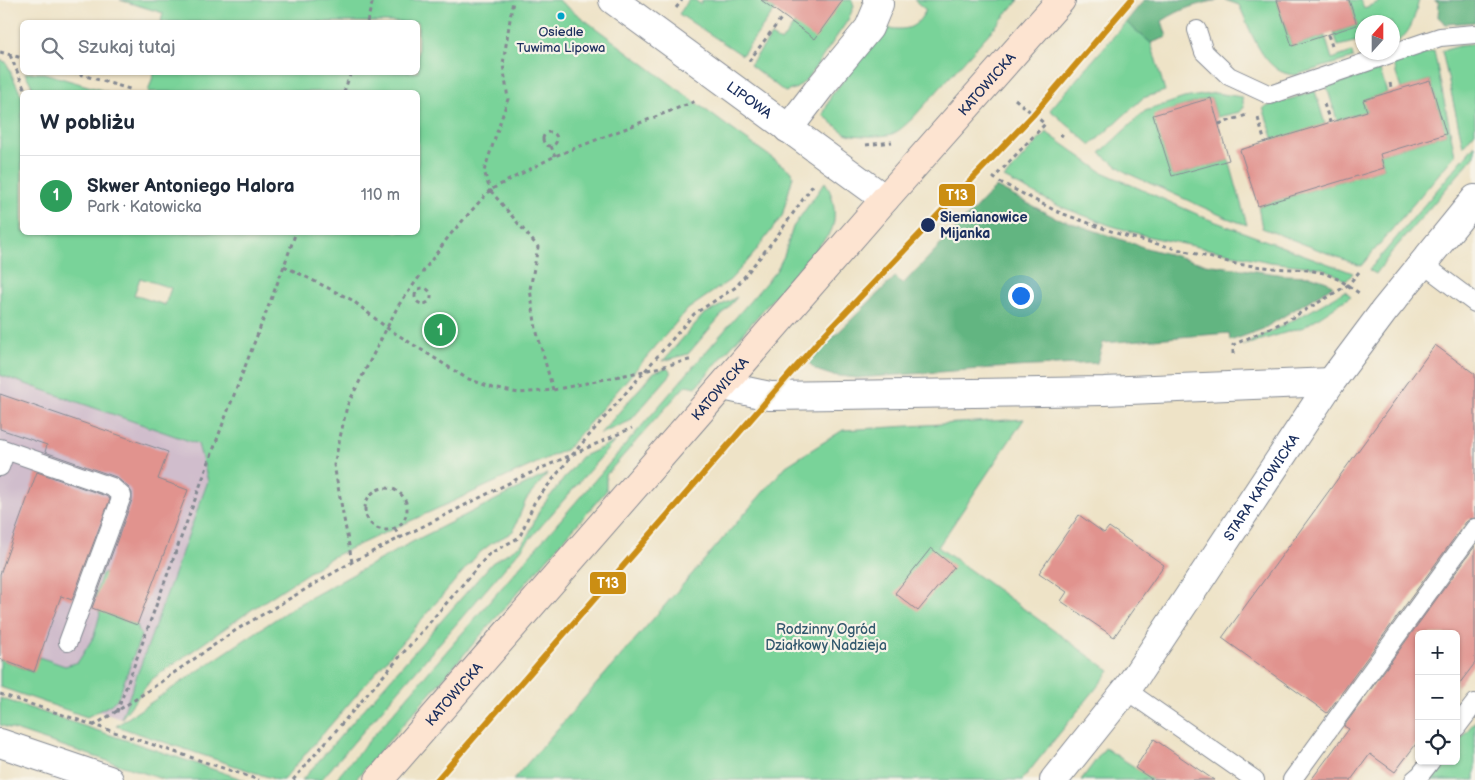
<!DOCTYPE html>
<html lang="pl">
<head>
<meta charset="utf-8">
<style>
  :root { --surface:#fff; --page:#f6f6f7; --text:#1f2937; --muted:#747a83; --line:#e0e1e3; --accent:#1f6fb2 }
  body { margin:0; font-family:"Balsamiq Sans",sans-serif; background:var(--page); color:var(--text) }
  .controls { position:absolute; right:15px; bottom:15px; display:grid; overflow:hidden; border-radius:8px; box-shadow:0 1px 4px #0004 }
  .controls button { width:45px; height:45px; display:grid; place-items:center; padding:0; border:0; border-bottom:1px solid var(--line); background:var(--surface); color:var(--text); font:25px sans-serif }
  .compass { position:absolute; left:1355px; top:15px; width:45px; height:45px; border-radius:50%; background:var(--surface); box-shadow:0 1px 4px #0004; rotate:21deg }
  .you { position:absolute; left:1020px; top:295px; width:18px; height:18px; margin:-12px; border:4px solid #fff; border-radius:50%; background:#1a73e8; box-shadow:0 0 0 8px #1a73e833 }
  .badge { display:grid; place-items:center; width:32px; height:32px; border-radius:50%; background:var(--accent); color:#fff; font-size:16px; font-weight:700 }
  .pin { position:absolute; translate:-50% -50%; border:2px solid #fff; box-shadow:0 1px 5px #0006 }
  .list { margin:0; padding:0; list-style:none }
  h2 { display:flex; justify-content:space-between; align-items:center; height:65px; margin:0; padding:0 20px; font-size:21px }
  h2 small { font-size:16px; font-weight:400; color:var(--muted) }
  .list li { display:grid; grid-template-columns:32px 1fr auto; gap:15px; align-items:center; box-sizing:border-box; height:80px; padding:0 20px; border-top:1px solid var(--line) }
  .list b { display:block; font-size:19px; white-space:nowrap }
  .list p { margin:0; font-size:16px; white-space:nowrap; color:var(--muted) }
  .list em { font-size:16px; font-style:normal; color:var(--muted) }
  .icon { flex:none; width:28px; height:28px; fill:none; stroke:currentColor; stroke-width:2; stroke-linecap:round; stroke-linejoin:round }
  .map { position:relative; flex:none; width:1475px; height:780px; overflow:hidden }
  .search { position:absolute; background:var(--surface); box-shadow:0 1px 4px #0004; left:20px; top:20px; width:400px; height:55px; display:flex; align-items:center; gap:12px; box-sizing:border-box; padding:0 18px; border-radius:8px; color:var(--muted); font-size:19px }
  .panel { position:absolute; background:var(--surface); box-shadow:0 1px 4px #0004; left:20px; top:90px; width:400px; height:145px; border-radius:8px }
  .map>svg:first-child { display:block }
  .industrial { fill:#d0bdcc }
  .green { fill:#79d399; stroke:#4a817c; fill-rule:evenodd }
  .forest { fill:#62b581; stroke:#3e7270 }
  .building { fill:#e1938e }
  .lines { fill:none; stroke-linecap:round; stroke-linejoin:round }
  .service-casing { stroke:#848992; stroke-width:20 }
  .minor-casing { stroke:#848992; stroke-width:30 }
  .secondary-casing { stroke:#848992; stroke-width:30 }
  .path { stroke:#848992; stroke-width:3; stroke-dasharray:4 4; stroke-linecap:butt }
  .service { stroke:#fff; stroke-width:18 }
  .minor { stroke:#fff; stroke-width:28 }
  .secondary { stroke:#fde4d1; stroke-width:28 }
  .tram-1-casing { stroke:#f7f3e8; stroke-width:10 }
  .tram-1 { stroke:#cb8e13; stroke-width:6 }
  .bus-dot { fill:#01a3c8; stroke:#f7f3e8; stroke-width:2 }
  .stop-dot { fill:#1b2f5e; stroke:#f7f3e8; stroke-width:2 }
  .labels { text-anchor:middle; stroke-width:4.5; stroke-linejoin:round; paint-order:stroke }
  .bus-label { font-size:13px; fill:#1b2f5e; stroke:#f7f3e8 }
  .street-label { font-size:14px; fill:#1b2f5e; stroke:#f7f3e8 }
  .stop-label { font-size:14px; font-weight:bold; fill:#1b2f5e; stroke:#f7f3e8; text-anchor:start }
  .park-label { font-size:14px; fill:#32586d; stroke:#f7f3e8 }
  .line-badge { stroke:#f7f3e8; stroke-width:2 }
  .badge-label { font-size:14px; text-anchor:middle; font-weight:bold; fill:#fff }
</style>
</head>
<body>
<div class="map">
<svg width="1475" height="780" viewBox="0 0 1475 780">
  <rect width="100%" height="100%" fill="#f7f3e8"/>
  <filter id="ink" filterUnits="userSpaceOnUse"><feTurbulence type="fractalNoise" baseFrequency=".02" numOctaves="2"/><feDisplacementMap in="SourceGraphic" scale="10" xChannelSelector="R" yChannelSelector="G"/><feConvolveMatrix kernelMatrix="1 2 1 2 8 2 1 2 1" color-interpolation-filters="sRGB"/></filter>
  <filter id="wash" filterUnits="userSpaceOnUse"><feTurbulence type="fractalNoise" baseFrequency=".0096" numOctaves="4" result="noise"/><feDisplacementMap in="SourceGraphic" scale="20" xChannelSelector="R" yChannelSelector="G"/><feGaussianBlur stdDeviation="1.12" result="paint"/><feColorMatrix in="noise" values="0 0 0 0 0 0 0 0 0 0 0 0 0 0 0 0 0 1.4 0 .05"/><feComposite in="paint" operator="in"/></filter>
  <g filter="url(#wash)">
    <rect width="100%" height="100%" fill="#eee3c7"/>
    <path class="industrial" d="M 0,375 L 198,444 L 208,481 L 121,719 L 0,678 Z"/>
    <path class="green" d="M 120,0 L 558,0 L 726,125 L 792,172 L 793,176 L 782,216 L 752,256 L 730,280 L 688,309 L 567,449 L 332,557 L 254,608 L 151,680 L 121,719 L 208,481 L 198,444 L 0,375 L 0,60 L 6,62 L 22,97 L 22,232 L 418,232 L 418,92 L 148,92 L 154,73 L 418,72 L 418,22 L 161,22 L 163,13 ZM 140,278 L 171,288 L 165,305 L 134,295 Z
      M 689,0 L 695,0 L 700,4 L 703,0 L 761,0 L 775,10 L 742,55 L 679,14 Z
      M 843,0 L 852,0 L 854,6 L 848,20 L 808,78 L 797,88 L 785,92 L 750,65 L 771,36 L 781,42 L 794,24 Z
      M 914,0 L 1019,0 L 912,119 C 906,124 900,131 892,134 C 883,137 854,137 845,133 C 837,128 830,120 823,115 L 831,96 L 884,28 C 907,30 914,31 926,10 Z
      M 1225,0 L 1277,0 L 1292,46 L 1325,36 L 1332,59 L 1352,52 L 1353,58 L 1296,75 C 1263,75 1251,30 1239,5 Z
      M 1349,0 L 1360,0 L 1364,8 L 1379,2 L 1379,0 L 1419,0 C 1413,22 1412,32 1393,45 L 1392,22 L 1362,22 L 1362,52 L 1373,53 L 1361,57 L 1358,41 L 1338,46 L 1334,33 L 1357,25 Z
      M 1126,22 L 1151,43 L 1165,91 L 1143,98 L 1091,145 L 1050,110 Z
      M 1475,44 L 1475,132 L 1463,146 L 1442,51 L 1459,46 Z
      M 1434,51 L 1455,155 L 1361,266 L 1262,228 L 1258,206 L 1384,168 L 1380,154 L 1446,134 L 1430,80 L 1401,89 L 1393,64 Z
      M 1380,70 L 1387,93 L 1364,100 L 1367,111 L 1337,120 L 1327,87 Z
      M 25,73 L 44,73 L 108,92 L 35,92 Z
      M 1315,91 L 1325,124 L 1274,140 L 1263,108 Z
      M 1215,93 L 1242,97 L 1244,107 L 1240,112 L 1217,117 L 1211,98 L 1154,115 L 1172,176 L 1229,160 L 1247,225 L 1227,218 L 1127,173 L 1100,153 L 1145,111 L 1184,98 Z
      M 1046,132 L 1102,172 L 1208,219 L 1353,273 L 1346,281 L 1333,273 L 1321,268 L 1270,262 L 1146,236 L 1109,225 L 1059,206 L 1004,178 Z
      M 1475,145 L 1475,155 L 1391,253 L 1376,274 L 1369,270 Z
      M 825,182 C 834,195 838,219 830,233 L 696,387 L 686,385 L 606,475 L 606,491 L 355,780 L 335,780 L 776,271 L 784,256 L 793,227 Z
      M 1345,291 L 1351,296 L 1304,327 L 1242,346 L 1307,313 Z
      M 737,297 L 688,354 L 663,361 L 703,315 Z
      M 667,368 L 671,372 L 671,374 L 630,421 L 600,434 L 654,372 Z
      M 1024,419 L 938,547 L 1110,671 L 1022,780 L 513,780 L 786,466 L 843,430 Z
      M 614,442 L 321,780 L 302,780 L 492,563 L 522,544 L 529,533 L 540,509 L 581,457 Z
      M 547,474 L 526,500 L 513,531 L 509,534 L 492,543 L 478,554 L 283,780 L 277,780 L 116,726 L 295,606 L 414,541 Z
      M 103,573 L 121,578 L 108,614 L 137,625 L 141,636 L 118,698 L 110,705 L 87,717 L 0,687 L 0,659 L 33,672 L 39,657 L 65,666 L 78,662 L 94,636 L 100,614 L 95,596 L 100,579 Z
      M 0,698 L 245,780 L 165,780 L 0,725 Z
      M 1475,721 L 1475,780 L 1429,780 L 1443,761 L 1456,761 L 1456,745 Z
      M 1105,748 L 1155,780 L 1081,780 Z"/>
    <path class="forest" d="M 1144,0 L 1219,0 C 1197,4 1182,8 1162,21 L 1167,37 L 1151,43 L 1126,22 Z
      M 1434,0 L 1475,0 L 1475,22 L 1446,24 L 1438,17 L 1439,3 Z
      M 996,187 L 1054,217 L 1146,248 L 1205,264 L 1284,275 L 1312,276 L 1327,281 L 1333,286 L 1263,329 L 1230,341 L 1229,333 L 1103,343 L 1097,363 L 993,368 L 857,378 L 831,375 L 816,370 L 808,362 L 895,277 L 903,284 Z"/>
    <g id="blocks">
      <path class="building" d="M 761,0 L 843,0 L 815,39 Z
        M 1277,0 L 1349,0 L 1357,25 L 1292,46 Z
        M 1430,80 L 1446,134 L 1380,154 L 1384,168 L 1258,206 L 1240,150 L 1367,111 L 1363,100 Z
        M 1211,98 L 1229,160 L 1172,176 L 1153,115 Z
        M 1435,345 L 1475,374 L 1475,518 L 1470,519 L 1466,522 L 1327,713 L 1222,638 Z
        M 0,394 L 168,452 L 158,479 L 188,490 L 137,625 L 92,608 L 132,500 L 132,493 L 129,488 L 116,477 L 45,452 L 47,445 L 0,429 Z
        M 37,472 L 106,496 L 110,499 L 72,600 L 61,596 L 34,672 L 0,659 L 0,574 Z
        M 1079,515 L 1104,533 L 1109,527 L 1164,565 L 1114,637 L 1061,601 L 1067,592 L 1039,573 Z
        M 1475,546 L 1475,663 L 1456,688 L 1456,634 L 1419,634 L 1419,740 L 1395,772 L 1370,754 L 1351,780 L 1311,780 L 1349,729 L 1344,726 Z
        M 931,548 L 954,567 L 918,611 L 895,593 Z
        M 1154,739 L 1214,780 L 1153,780 L 1135,768 Z"/>
    </g>
  </g>
  <g filter="url(#ink)">
    <use href="#blocks" fill-opacity="0" stroke="#848992" stroke-width="1"/>
    <g class="lines">
      <defs>
        <path id="service" d="M 1197,30 L 1204,52 L 1229,76 L 1270,95 L 1440,37 L 1475,34
          M 1423,264 L 1475,303
          M 0,448 L 112,487 L 122,496 L 68,642
          M 0,467 L 6,450
          M 1126,690 L 1255,780
          M 1456,728 L 1475,703
          M 1292,780 L 1475,528
          M 1414,780 L 1420,775 L 1431,761"/>
        <g id="minor">
          <path id="s1" d="M 613,0 L 885,199"/>
          <path d="M 788,129 L 821,86 L 869,28 L 879,4 L 877,0"/>
          <path d="M 723,386 L 770,396 L 1104,391 L 1331,382"/>
          <path d="M 0,743 L 109,780"/>
          <path id="s2" d="M 1054,780 L 1130,685 L 1331,382 L 1384,311 L 1475,199"/>
        </g>
        <g id="secondary">
          <path id="s3" d="M 379,780 L 885,199 L 1061,0"/>
        </g>
      </defs>
      <use href="#service" class="service-casing"/>
      <use href="#minor" class="minor-casing"/>
      <use href="#secondary" class="secondary-casing"/>
      <path class="path" d="M 676,8 L 682,0
        M 367,22 L 373,0
        M 1328,35 L 1332,46
        M 0,52 L 22,58
        M 10,55 L 26,92
        M 749,61 L 783,16
        M 72,72 L 133,90
        M 1390,83 L 1392,92
        M 344,92 L 351,72
        M 1015,99 L 1045,124 L 994,178 L 1000,182 L 1058,212 L 1122,235 L 1236,264 L 1273,268 L 1308,270 L 1324,273 L 1340,280 L 1359,293
        M 1324,104 L 1330,122
        M 1258,118 L 1265,143
        M 1219,124 L 1247,115
        M543 139a7 7 0 1 1 14 0a7 7 0 1 1-14 0Z
        M 1060,134 L 1063,136
        M 866,145 L 892,142
        M 551,146 L 555,156
        M 284,266 L 352,300 L 387,328 L 466,378 L 493,388 L 519,393 L 553,390 L 644,371 L 693,359
        M415 296a8 8 0 1 1 16 0a8 8 0 1 1-16 0Z
        M 1233,354 L 1233,345 L 1290,319 L 1348,285 L 1359,272
        M 553,390 L 536,329 L 530,289 L 538,247 L 490,190 L 555,156 L 696,101
        M365 509a21 21 0 1 1 42 0a21 21 0 1 1-42 0Z
        M 395,529 L 400,538
        M 352,562 L 334,465 L 347,406 L 398,306 L 449,236 L 490,190 L 484,171 L 508,99 L 503,64 L 513,0
        M 0,694 L 259,780
        M 117,712 L 222,426 L 284,266 L 296,232
        M 93,726 L 136,699 L 236,630 L 352,562 L 517,479 L 632,428
        M 293,780 L 489,554 L 518,538 L 521,534 L 534,503 L 573,454 L 694,314 L 736,287 L 777,236 L 813,185"/>
      <use href="#service" class="service"/>
      <use href="#minor" class="minor"/>
      <use href="#secondary" class="secondary"/>
      <defs>
        <path id="tram-1" d="M 437,780 L 824,335 L 1033,115 L 1131,0"/>
      </defs>
      <use href="#tram-1" class="tram-1-casing"/>
      <use href="#tram-1" class="tram-1"/>
    </g>
  </g>
  <circle class="bus-dot" cx="561" cy="16" r="4.5"/>
  <circle class="stop-dot" cx="928" cy="225" r="8"/>
  <g class="labels">
    <g class="bus-label">
      <text x="561" y="36">Osiedle<tspan x="561" dy="16">Tuwima Lipowa</tspan></text>
    </g>
    <g class="street-label">
      <text dy="5" stroke="none"><textPath href="#s3" startOffset="924">KATOWICKA</textPath></text>
      <text dy="5" stroke="none"><textPath href="#s1" startOffset="169">LIPOWA</textPath></text>
      <text dy="5" stroke="none"><textPath href="#s3" startOffset="519">KATOWICKA</textPath></text>
      <text dy="5" stroke="none"><textPath href="#s2" startOffset="359">STARA KATOWICKA</textPath></text>
      <text dy="5" stroke="none"><textPath href="#s3" startOffset="114">KATOWICKA</textPath></text>
    </g>
    <g class="stop-label">
      <text x="940" y="222">Siemianowice<tspan x="940" dy="16">Mijanka</tspan></text>
    </g>
    <g class="park-label">
      <text x="826" y="634">Rodzinny Ogród<tspan x="826" dy="16">Działkowy Nadzieja</tspan></text>
    </g>
  </g>
  <g class="line-badge">
    <rect x="938" y="183" width="38" height="24" rx="5" fill="#cb8e13"/>
    <rect x="589" y="571" width="38" height="24" rx="5" fill="#cb8e13"/>
  </g>
  <g class="badge-label">
    <text x="957" y="200">T13</text>
    <text x="608" y="588">T13</text>
  </g>
</svg>
<div class="controls">
<button>+</button>
<button>−</button>
<button><svg class="icon" aria-label="locate" viewBox="0 0 24 24"><circle cx="12" cy="12" r="6"/><path d="M12 2v4M12 18v4M2 12h4M18 12h4"/></svg></button>
</div>
<svg class="compass" viewBox="-18 -18 36 36"><path d="M0-13l5 13h-10z" fill="#e53935"/><path d="M0 13l5-13h-10z" fill="#747a83"/></svg>
<div class="you"></div>
<div class="pin badge" style="left:440px;top:330px;background:#2e9e5b">1</div>
<div class="search"><svg class="icon" aria-label="search" viewBox="0 0 24 24"><circle cx="10" cy="10" r="6"/><path d="M15 15l6 6"/></svg>Szukaj tutaj</div>
<section class="panel">
<h2>W pobliżu<small></small></h2>
<ul class="list">
<li><span class="badge" style="background:#2e9e5b">1</span><div><b>Skwer Antoniego Halora</b><p>Park · Katowicka</p></div><em>110 m</em></li>
</ul>
</section>
</div>
</body>
</html>
